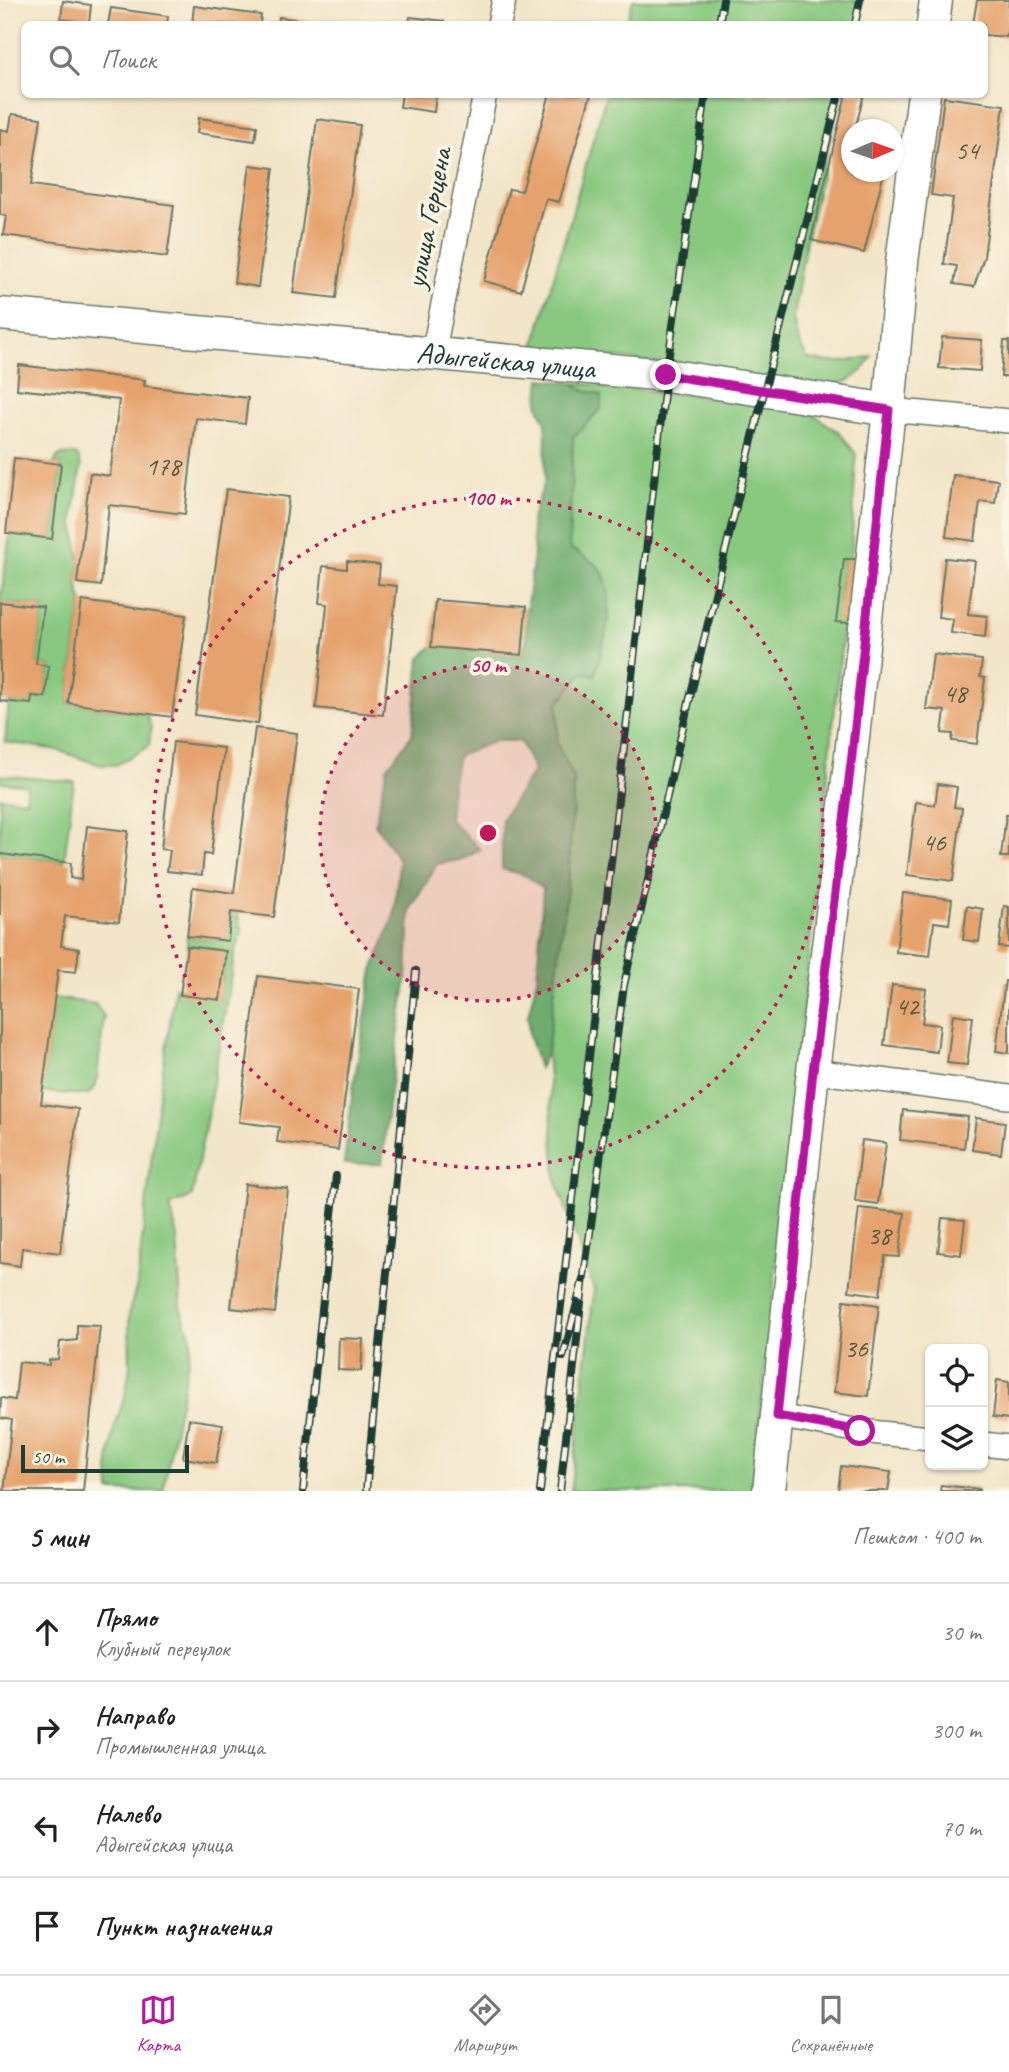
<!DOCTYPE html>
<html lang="ru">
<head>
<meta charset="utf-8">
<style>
  :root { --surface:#fff; --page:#f6f6f6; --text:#222; --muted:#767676; --line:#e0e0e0; --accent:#b5179e }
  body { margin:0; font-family:Caveat,sans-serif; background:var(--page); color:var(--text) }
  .controls { position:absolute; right:21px; bottom:21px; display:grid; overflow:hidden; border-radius:10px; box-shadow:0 2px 5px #0004 }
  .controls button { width:63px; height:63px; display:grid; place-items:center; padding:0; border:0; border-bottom:2px solid var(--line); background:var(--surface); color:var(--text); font:35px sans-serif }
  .compass { position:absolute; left:841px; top:119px; width:63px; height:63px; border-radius:50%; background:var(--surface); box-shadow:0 2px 5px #0004; rotate:88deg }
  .scale { position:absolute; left:21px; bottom:18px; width:168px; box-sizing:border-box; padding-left:7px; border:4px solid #1f3d34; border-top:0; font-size:19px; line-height:24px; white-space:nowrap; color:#1f3d34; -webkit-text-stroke:5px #fcf5e5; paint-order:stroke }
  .stop { position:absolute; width:21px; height:21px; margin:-16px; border:5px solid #b5179e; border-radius:50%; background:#fff }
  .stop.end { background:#b5179e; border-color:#fff; box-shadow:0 2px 7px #0008 }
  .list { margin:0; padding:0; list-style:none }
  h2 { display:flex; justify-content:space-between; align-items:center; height:91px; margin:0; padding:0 28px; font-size:30px }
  h2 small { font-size:23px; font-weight:400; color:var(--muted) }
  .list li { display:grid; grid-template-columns:46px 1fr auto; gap:21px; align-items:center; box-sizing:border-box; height:98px; padding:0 28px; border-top:2px solid var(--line) }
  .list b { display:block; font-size:26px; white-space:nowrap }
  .list p { margin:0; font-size:23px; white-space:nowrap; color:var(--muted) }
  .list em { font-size:23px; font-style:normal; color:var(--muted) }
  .icon { flex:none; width:38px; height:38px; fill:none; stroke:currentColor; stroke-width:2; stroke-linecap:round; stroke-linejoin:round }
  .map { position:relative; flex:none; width:1009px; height:1491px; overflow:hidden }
  .search { position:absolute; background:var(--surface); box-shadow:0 2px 5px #0004; left:21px; right:21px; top:21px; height:77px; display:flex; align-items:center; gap:18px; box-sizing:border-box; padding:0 24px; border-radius:10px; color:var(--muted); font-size:26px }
  .sheet { height:483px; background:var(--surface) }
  nav { display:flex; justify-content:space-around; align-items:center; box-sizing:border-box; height:98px; border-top:2px solid var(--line); background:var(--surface); font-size:19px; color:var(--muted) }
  nav a { display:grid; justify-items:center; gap:4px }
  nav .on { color:var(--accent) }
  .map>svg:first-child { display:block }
  .green { fill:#88c87f; stroke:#54825a; stroke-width:2 }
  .forest { fill:#6eac6e; stroke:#467451; stroke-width:2 }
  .building { fill:#e5a26c }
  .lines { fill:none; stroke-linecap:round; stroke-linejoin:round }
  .street-casing { stroke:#697868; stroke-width:26 }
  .secondary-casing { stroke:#697868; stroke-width:35 }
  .street { stroke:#fff; stroke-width:23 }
  .secondary { stroke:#fff; stroke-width:32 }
  .rail-casing { stroke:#1f3d34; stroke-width:8 }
  .rail { stroke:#fcf5e5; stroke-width:5; stroke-dasharray:16; stroke-linecap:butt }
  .route { stroke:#b5179e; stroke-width:9 }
  .ring { fill:none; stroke:#c2185b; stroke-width:3.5; stroke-dasharray:3.5 7 }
  .labels { text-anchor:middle; stroke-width:7; stroke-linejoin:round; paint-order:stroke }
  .number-label { font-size:26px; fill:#505642 }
  .street-label { font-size:30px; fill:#1f3d34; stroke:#fcf5e5 }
  .centre { fill:#c2185b; stroke:#fcf5e5; stroke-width:3.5 }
  .ring-label { font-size:21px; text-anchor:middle; font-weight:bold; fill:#c2185b; stroke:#fcf5e5; stroke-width:7; stroke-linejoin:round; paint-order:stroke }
</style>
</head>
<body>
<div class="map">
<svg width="1009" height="1491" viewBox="0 0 1009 1491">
  <rect width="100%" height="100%" fill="#fcf5e5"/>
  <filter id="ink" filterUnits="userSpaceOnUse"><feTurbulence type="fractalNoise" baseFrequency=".0143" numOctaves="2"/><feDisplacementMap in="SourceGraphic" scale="14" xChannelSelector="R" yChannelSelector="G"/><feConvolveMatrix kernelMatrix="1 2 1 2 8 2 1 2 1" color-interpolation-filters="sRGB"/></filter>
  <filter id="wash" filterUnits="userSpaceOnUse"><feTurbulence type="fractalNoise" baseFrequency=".00686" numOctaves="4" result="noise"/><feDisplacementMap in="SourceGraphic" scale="28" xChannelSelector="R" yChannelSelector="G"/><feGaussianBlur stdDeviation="1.57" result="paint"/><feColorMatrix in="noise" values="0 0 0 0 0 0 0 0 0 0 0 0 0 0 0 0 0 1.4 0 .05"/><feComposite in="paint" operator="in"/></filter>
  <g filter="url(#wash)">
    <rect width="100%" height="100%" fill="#f2e5c8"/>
    <path class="green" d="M 633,0 L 862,0 L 857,24 L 626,24 Z
      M 606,95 L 840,95 L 806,240 L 793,317 L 797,338 L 807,358 C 830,365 849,362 872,356 C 857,380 848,385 820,386 L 534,346 Z
      M 575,383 L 683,394 L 809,412 L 839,432 L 856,454 L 851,559 L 843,559 L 839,601 L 844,622 L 752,1491 L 571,1491 L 594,1290 L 556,1179 L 547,1052 L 569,871 L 557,744 L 558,703 L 582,673 L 595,675 C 603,645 617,603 603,573 C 598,563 578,554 569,547 L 573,437 L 601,409 L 601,395 L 580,389 Z
      M 71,454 L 78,456 L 81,466 L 73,518 L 80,560 L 77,583 L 82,601 L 68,703 L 147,714 L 151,728 L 149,746 L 116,765 L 100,765 L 57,750 L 5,742 L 9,702 L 30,704 L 32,696 L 45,697 L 49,666 L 36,664 L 43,607 L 0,602 L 10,534 L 52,539 L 61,464 L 54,463 L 58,456 Z
      M 0,775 L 74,782 L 64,862 L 0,854 L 0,797 L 26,800 L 27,785 L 0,782 Z
      M 231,912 L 237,912 L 242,933 L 235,951 L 209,1106 L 192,1196 L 170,1206 L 177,1236 L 181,1310 L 192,1340 L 163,1491 L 110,1491 L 109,1463 L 113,1432 L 125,1396 L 130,1367 L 129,1312 L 137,1285 L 158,1103 L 175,987 L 220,1000 L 226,951 L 187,946 L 187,936 L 227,941 Z
      M 54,998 L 95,1004 L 104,1016 L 96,1086 L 87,1095 L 42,1092 Z"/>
    <path class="forest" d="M 541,379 L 575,383 L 580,389 L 601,395 L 601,409 L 573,437 L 569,547 C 578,554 598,563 603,573 C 617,604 603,645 595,675 L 582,673 L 558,703 L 557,744 L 574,779 L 569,871 L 547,1052 L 539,1068 L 529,1036 L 528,1015 L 537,978 L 543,889 L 527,876 L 502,869 L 502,819 L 534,770 L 520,741 L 495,741 L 458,756 L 452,786 L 449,819 L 481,850 L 460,860 L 437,864 L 410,910 L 407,977 L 388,1105 L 382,1164 L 344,1164 L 353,1089 L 373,970 L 394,916 L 399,860 L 375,824 L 387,768 L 412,735 L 420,659 L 431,647 L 522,655 L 526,643 L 527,605 L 534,554 L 531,521 L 545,481 L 546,423 L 538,405 Z"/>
    <g id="blocks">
      <path class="building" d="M 977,0 L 1009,0 L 1007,37 L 984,35 L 984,24 L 973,24 Z
        M 63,1 L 91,5 L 89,23 L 61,19 Z
        M 194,6 L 261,15 L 260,24 L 192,24 Z
        M 111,8 L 168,16 L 167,24 L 108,24 Z
        M 279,17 L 309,21 L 309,24 L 278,24 Z
        M 410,17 L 444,21 L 444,24 L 409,24 Z
        M 402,94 L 436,94 L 434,112 L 400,107 Z
        M 550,94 L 591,94 L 559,202 L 546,199 L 521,291 L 484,281 L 509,189 L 522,191 Z
        M 846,94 L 864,94 L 855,130 L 851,130 L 851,172 L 884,172 L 864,253 L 811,240 Z
        M 944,97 L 1004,105 L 984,257 L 974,287 L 954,284 L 957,266 L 944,264 L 953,198 L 931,195 Z
        M 12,114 L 41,118 L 31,185 L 174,205 L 167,257 L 3,235 L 6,216 L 0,215 L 0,129 L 9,131 Z
        M 199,118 L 257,126 L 255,141 L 197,133 Z
        M 317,119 L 360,125 L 336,298 L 293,293 Z
        M 250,165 L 274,168 L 258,287 L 234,283 Z
        M 942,337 L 982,340 L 980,371 L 939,368 Z
        M 1004,341 L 1009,341 L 1009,377 L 1001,377 Z
        M 19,365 L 145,380 L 144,386 L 248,398 L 245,424 L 196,418 L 185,514 L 109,505 L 101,586 L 77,583 L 90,473 L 110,476 L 119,400 L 17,389 Z
        M 14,458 L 61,464 L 52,539 L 6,533 Z
        M 953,475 L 998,480 L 995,503 L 980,501 L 975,541 L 946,537 Z
        M 226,489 L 289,497 L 258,724 L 195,715 Z
        M 945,558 L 975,561 L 968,614 L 987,616 L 985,637 L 951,633 L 953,619 L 938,617 Z
        M 844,559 L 857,559 L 849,623 L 836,622 Z
        M 347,561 L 380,565 L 378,584 L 397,586 L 383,715 L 316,708 L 327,604 L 319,603 L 323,566 L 347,569 Z
        M 435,600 L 526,607 L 522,655 L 431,647 Z
        M 82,601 L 186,615 L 172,717 L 68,703 Z
        M 0,602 L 43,607 L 36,664 L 49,666 L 45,697 L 32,696 L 31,704 L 0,701 Z
        M 933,654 L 982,660 L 980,677 L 985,678 L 977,744 L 952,741 L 953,734 L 942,733 L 945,711 L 926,709 Z
        M 255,728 L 297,733 L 274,917 L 231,912 L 228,941 L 187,936 L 193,887 L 234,893 Z
        M 173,742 L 224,748 L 211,855 L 204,854 L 202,875 L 167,871 L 170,850 L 161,849 Z
        M 938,784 L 957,787 L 954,807 L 962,808 L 953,881 L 907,875 L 916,802 L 935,805 Z
        M 1006,815 L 1009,815 L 1009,857 L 1001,857 Z
        M 87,826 L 128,831 L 119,922 L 65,916 L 61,946 L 79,949 L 76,972 L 58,970 L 41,1104 L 78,1109 L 60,1253 L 22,1248 L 20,1266 L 0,1263 L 0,854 L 71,863 L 70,878 L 81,880 Z
        M 903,893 L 952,899 L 949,924 L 934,922 L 930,956 L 896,952 Z
        M 967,906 L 983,909 L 979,942 L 963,940 Z
        M 1004,906 L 1009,907 L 1009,948 L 999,947 Z
        M 187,946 L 226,951 L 220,1000 L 180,995 Z
        M 258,976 L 359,989 L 338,1150 L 277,1142 L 279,1127 L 239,1122 Z
        M 1005,981 L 1009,981 L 1009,1053 L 996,1051 Z
        M 892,985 L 926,989 L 922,1023 L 940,1025 L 937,1052 L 884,1045 Z
        M 953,1014 L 973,1017 L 967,1065 L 947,1063 Z
        M 903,1110 L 968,1117 L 964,1148 L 900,1140 Z
        M 976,1118 L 1005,1122 L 1001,1154 L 972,1150 Z
        M 862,1140 L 886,1143 L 878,1204 L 855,1201 Z
        M 245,1184 L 288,1189 L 275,1313 L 231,1308 Z
        M 859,1208 L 905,1213 L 899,1257 L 885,1256 L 880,1295 L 849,1291 Z
        M 942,1218 L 965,1220 L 961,1255 L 938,1252 Z
        M 844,1300 L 879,1305 L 868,1396 L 834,1392 Z
        M 77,1325 L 100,1326 L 83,1491 L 4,1491 L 12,1420 L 0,1418 L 1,1398 L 15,1400 L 19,1362 L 49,1365 L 49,1360 L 58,1359 L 60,1342 L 77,1340 Z
        M 339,1338 L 363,1339 L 361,1371 L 338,1370 Z
        M 997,1380 L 1009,1382 L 1009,1419 L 993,1417 Z
        M 189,1419 L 223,1424 L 216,1463 L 183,1458 Z
        M 841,1466 L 891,1472 L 888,1491 L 838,1491 Z
        M 941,1485 L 979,1489 L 979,1491 L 940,1491 Z"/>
    </g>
  </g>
  <g filter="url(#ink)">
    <use href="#blocks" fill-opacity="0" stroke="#697868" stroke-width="2"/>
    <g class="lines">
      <defs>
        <path id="street" d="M 499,24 L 504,0
          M 433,354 L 485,94
          M 889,410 L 1009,421
          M 813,1071 L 1009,1097
          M 777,1416 L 860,1431 L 930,1438
          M 983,1444 L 1009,1447"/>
        <g id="secondary">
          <path d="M 933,24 L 936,0"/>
          <path id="s1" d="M 0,314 L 666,375 L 889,410"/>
          <path d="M 769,1491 L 813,1071 L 851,755 L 889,410 L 902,262 L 924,94"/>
        </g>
      </defs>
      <use href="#street" class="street-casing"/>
      <use href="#secondary" class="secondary-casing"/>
      <use href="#street" class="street"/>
      <use href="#secondary" class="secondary"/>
      <defs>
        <path id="rail" d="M 719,24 L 723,0
          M 855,24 L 860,0
          M 584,1276 L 624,985 L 677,752 L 753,436 L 839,94
          M 303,1491 L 336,1176
          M 366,1491 L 416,971
          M 540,1491 L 666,375 L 706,94
          M 560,1491 L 584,1276 L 563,1357"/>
      </defs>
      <use href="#rail" class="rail-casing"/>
      <use href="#rail" class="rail"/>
    </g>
  </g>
  <g class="lines" filter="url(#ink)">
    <path class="route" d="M 666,375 L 889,410 L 852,755 L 813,1071 L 777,1416 L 860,1431"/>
  </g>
  <circle cx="488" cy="833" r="168" fill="#c2185b" fill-opacity=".12"/>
  <g class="ring">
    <circle cx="488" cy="833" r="168"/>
    <circle cx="488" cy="833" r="335"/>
  </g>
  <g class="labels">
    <g class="number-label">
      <text x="967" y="159">54</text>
      <text x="163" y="475">178</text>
      <text x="955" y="702">48</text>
      <text x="934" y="851">46</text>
      <text x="907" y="1015">42</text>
      <text x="879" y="1244">38</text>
      <text x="856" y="1357">36</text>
    </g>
    <g class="street-label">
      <text transform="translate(428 218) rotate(-79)" y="10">улица Герцена</text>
      <text dy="10" stroke="none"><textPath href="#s1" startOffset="508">Адыгейская улица</textPath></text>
    </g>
  </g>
  <circle cx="488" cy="833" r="10" class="centre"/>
  <g class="ring-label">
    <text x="488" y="505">100 m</text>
    <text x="488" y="672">50 m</text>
  </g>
</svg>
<div class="controls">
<button><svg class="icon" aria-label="locate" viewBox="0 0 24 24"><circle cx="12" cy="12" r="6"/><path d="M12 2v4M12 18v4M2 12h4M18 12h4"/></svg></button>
<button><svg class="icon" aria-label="layers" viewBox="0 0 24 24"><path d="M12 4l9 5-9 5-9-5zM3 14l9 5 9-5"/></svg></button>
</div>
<svg class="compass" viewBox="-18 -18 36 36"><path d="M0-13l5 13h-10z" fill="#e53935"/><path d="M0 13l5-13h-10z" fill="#767676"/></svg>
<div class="scale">50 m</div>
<div class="stop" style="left:860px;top:1431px"></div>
<div class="stop end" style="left:666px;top:375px"></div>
<div class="search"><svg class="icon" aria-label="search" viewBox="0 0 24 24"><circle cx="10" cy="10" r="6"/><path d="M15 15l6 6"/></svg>Поиск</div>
</div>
<section class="sheet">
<h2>5 мин<small>Пешком · 400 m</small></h2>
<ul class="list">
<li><svg class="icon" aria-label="ahead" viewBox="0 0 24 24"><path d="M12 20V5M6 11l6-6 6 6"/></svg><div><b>Прямо</b><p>Клубный переулок</p></div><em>30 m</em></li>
<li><svg class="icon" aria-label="right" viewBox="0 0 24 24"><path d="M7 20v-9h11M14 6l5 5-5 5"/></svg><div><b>Направо</b><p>Промышленная улица</p></div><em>300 m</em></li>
<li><svg class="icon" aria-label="left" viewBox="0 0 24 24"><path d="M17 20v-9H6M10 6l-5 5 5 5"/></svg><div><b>Налево</b><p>Адыгейская улица</p></div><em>70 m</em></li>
<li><svg class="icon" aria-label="arrive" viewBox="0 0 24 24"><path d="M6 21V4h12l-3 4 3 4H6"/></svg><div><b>Пункт назначения</b></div></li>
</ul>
</section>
<nav>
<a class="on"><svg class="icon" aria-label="map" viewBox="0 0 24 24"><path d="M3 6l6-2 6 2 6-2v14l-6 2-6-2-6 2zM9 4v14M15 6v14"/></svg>Карта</a>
<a><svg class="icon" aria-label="directions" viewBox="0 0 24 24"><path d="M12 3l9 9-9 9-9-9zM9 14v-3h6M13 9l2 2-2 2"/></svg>Маршрут</a>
<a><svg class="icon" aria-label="saved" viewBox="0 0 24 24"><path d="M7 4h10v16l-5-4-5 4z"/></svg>Сохранённые</a>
</nav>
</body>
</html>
